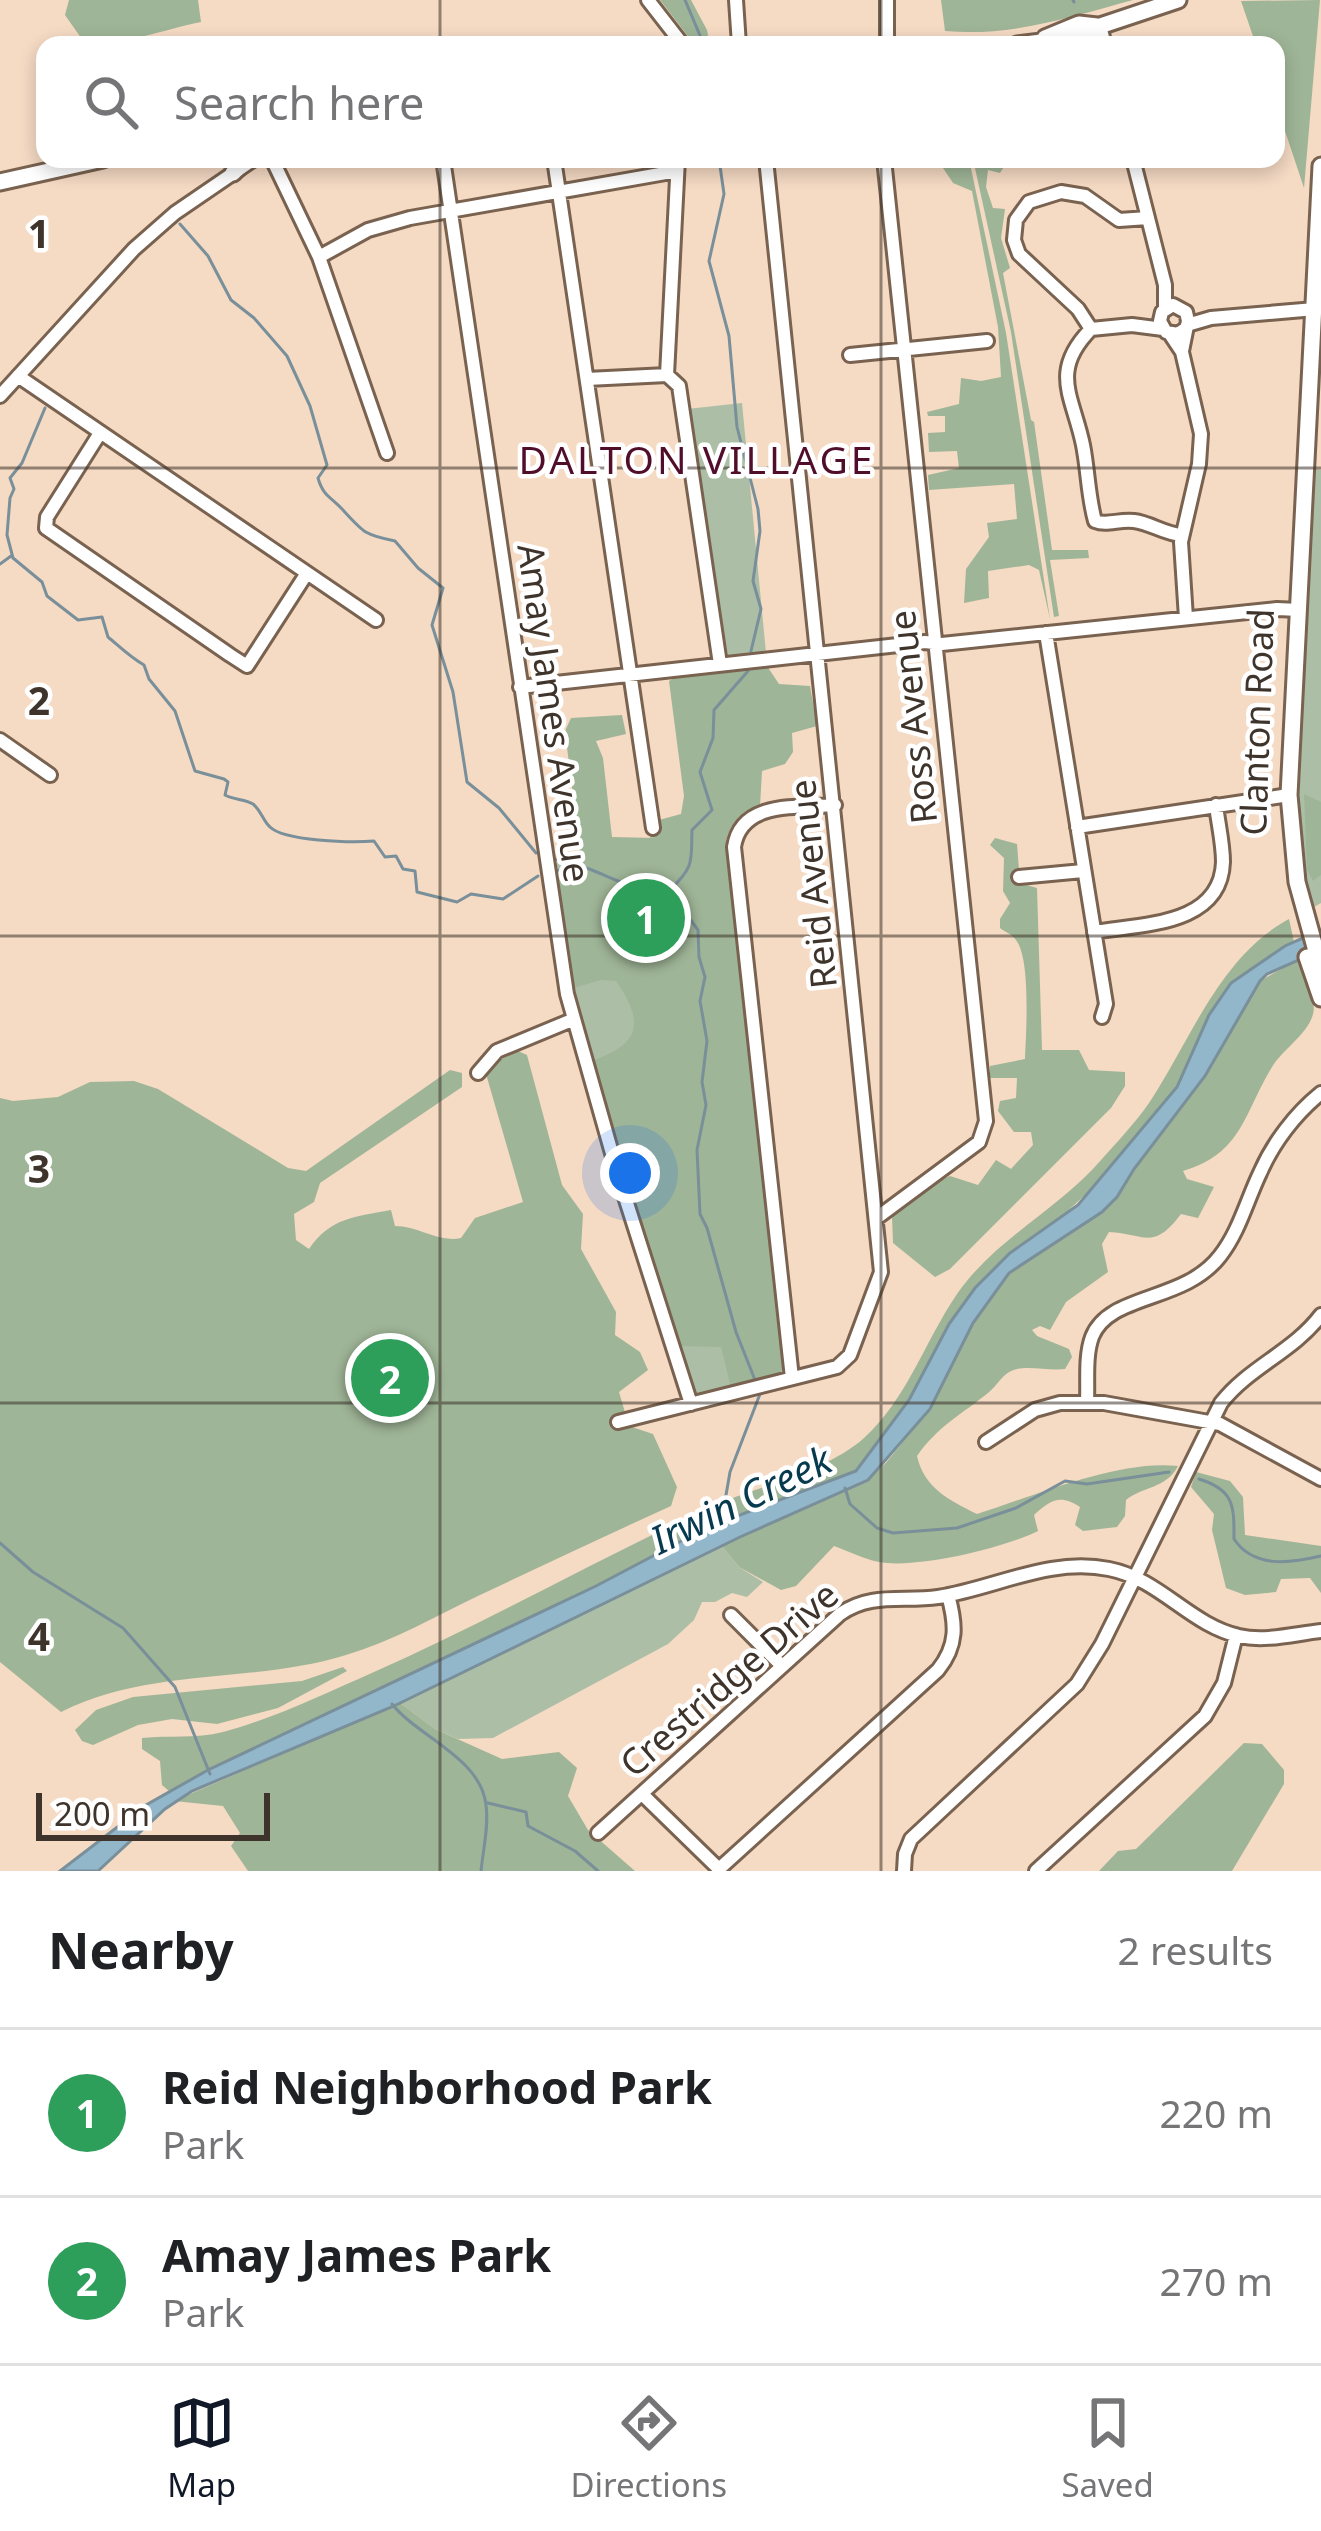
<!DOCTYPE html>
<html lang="en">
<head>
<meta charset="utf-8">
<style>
  :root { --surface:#fff; --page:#f2f2f2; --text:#202124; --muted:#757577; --line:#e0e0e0; --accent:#111827 }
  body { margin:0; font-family:"Noto Sans",sans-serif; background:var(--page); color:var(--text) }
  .scale { position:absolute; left:36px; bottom:30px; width:234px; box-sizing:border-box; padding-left:12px; border:6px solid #3e342b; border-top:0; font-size:33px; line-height:42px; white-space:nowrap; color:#3e342b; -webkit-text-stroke:9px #fff; paint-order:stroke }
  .you { position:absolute; left:630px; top:1173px; width:42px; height:42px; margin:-30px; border:9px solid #fff; border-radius:50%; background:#1a73e8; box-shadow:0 0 0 18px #1a73e833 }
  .badge { display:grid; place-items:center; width:78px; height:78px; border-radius:50%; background:var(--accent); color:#fff; font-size:39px; font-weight:700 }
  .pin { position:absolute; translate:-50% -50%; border:6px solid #fff; box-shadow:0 3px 12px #0006 }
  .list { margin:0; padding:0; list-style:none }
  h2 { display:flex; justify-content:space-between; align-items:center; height:156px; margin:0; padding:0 48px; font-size:51px }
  h2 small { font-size:39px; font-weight:400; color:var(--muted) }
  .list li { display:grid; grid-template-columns:78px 1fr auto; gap:36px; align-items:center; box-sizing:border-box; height:168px; padding:0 48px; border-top:3px solid var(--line) }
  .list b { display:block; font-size:45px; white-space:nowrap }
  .list p { margin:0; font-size:39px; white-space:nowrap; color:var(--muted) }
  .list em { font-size:39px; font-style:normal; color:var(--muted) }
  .icon { flex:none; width:66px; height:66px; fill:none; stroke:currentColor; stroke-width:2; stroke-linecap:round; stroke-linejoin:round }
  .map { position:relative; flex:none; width:1321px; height:1871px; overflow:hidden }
  .search { position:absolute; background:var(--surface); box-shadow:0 6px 18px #0003; left:36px; right:36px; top:36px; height:132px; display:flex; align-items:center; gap:30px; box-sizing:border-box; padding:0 42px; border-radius:24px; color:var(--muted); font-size:45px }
  .sheet { height:492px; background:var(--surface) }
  nav { display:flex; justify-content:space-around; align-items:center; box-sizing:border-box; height:168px; border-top:3px solid var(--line); background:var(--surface); font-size:33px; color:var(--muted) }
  nav a { display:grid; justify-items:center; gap:6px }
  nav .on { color:var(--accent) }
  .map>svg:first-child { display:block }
  .green { fill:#acbfa6 }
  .forest { fill:#9fb597 }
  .water { fill:#92b6ca; stroke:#798f9a; stroke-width:3 }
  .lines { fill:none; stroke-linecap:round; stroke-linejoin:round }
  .stream { stroke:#798f9a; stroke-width:3 }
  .minor-casing { stroke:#79624f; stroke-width:18 }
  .major-casing { stroke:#79624f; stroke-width:21 }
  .minor { stroke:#fff; stroke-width:12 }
  .major { stroke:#fff; stroke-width:15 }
  .grid { fill:none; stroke:#3e342b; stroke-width:3; stroke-opacity:0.55 }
  .labels { text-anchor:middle; stroke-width:9; stroke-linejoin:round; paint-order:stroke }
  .street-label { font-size:36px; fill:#3e342b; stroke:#fff }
  .neighbourhood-label { font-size:39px; letter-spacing:3px; fill:#500e2a; stroke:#fff }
  .water-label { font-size:39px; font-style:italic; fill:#07394f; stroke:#fff }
  .grid-label { font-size:39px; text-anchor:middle; font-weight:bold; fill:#3e342b; stroke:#fff; stroke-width:9; stroke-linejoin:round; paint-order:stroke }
</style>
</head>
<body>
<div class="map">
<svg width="1321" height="1871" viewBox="0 0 1321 1871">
  <rect width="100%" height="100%" fill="#f5dac4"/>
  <path class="green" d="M 742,403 L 776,757 L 755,760 L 760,806 C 740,811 732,821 726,840 L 784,1369 L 779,1376 L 692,1398 L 578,1028 L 551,863 L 600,858 L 650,838 L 649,828 L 693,822 L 730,669 L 687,409 Z
    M 1315,469 L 1321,470 L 1321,903 L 1314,907 L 1300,869 L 1293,788 Z
    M 722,1546 L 739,1567 L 763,1582 L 747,1597 L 732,1593 L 715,1602 L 702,1602 L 694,1620 L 668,1644 L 493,1738 L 458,1739 L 435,1729 L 400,1703 Z"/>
  <path class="forest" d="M 69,0 L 198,0 L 201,22 C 162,30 123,45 86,45 L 65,15 Z
    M 660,0 L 691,0 L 707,30 L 710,45 L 694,44 Z
    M 941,0 L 1133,0 C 1070,17 1011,37 945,31 Z
    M 1320,0 L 1304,188 L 1276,104 L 1276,45 L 1256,45 L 1241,1 Z
    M 940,159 L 969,159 L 1006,333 L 1050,619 L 1039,570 L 1029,565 L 988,571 L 989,598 L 964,603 L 966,569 L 989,537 L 987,523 L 1017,519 L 1014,484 L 929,490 L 928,475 L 959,468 L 957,451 L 929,452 L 928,433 L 945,432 L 945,416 L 928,416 L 927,412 L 959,404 L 961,378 L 981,381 L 1001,377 L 998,327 L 972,191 L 953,183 L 943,168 L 945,161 Z
    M 973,159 L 1035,159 L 1007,162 L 1000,173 L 988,170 L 986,187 L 993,208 L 1005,209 L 1001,238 L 1010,268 L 1003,273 L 1031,420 L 1034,422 L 1052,550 L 1088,550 L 1089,558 L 1050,560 L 1059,616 L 1054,617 L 1011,332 Z
    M 767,666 L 779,684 L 810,686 L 817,726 L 792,733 L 793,752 L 785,764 L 762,771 L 760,806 C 741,811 732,821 726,840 L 784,1364 L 779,1376 L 731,1388 L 721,1347 L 676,1346 L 588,1062 C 638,1046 647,1025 616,981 L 601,980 L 570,989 L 553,878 L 581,860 L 565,731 L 571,718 L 622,715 L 626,734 L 596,741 L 603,758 L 612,837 L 655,838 L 659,820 L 681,814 L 684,796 L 669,681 L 679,675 Z
    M 1304,794 L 1321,802 L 1321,875 L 1313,881 L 1307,869 Z
    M 995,838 L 1017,844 L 1020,883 L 1037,888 L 1042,1050 L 1079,1050 L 1089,1070 L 1125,1072 L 1125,1086 L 1111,1108 L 950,1269 L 935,1277 L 893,1243 L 892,1216 L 929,1185 L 950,1176 L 978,1185 L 996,1160 L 1011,1169 L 1033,1145 L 1031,1132 L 1014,1132 L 998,1111 L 1000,1101 L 1016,1098 L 1017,1078 L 990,1078 L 990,1066 L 1025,1059 C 1026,1033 1031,959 1016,940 C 1012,934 1005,932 1000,928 L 1000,919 L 1010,903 L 1003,891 L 1004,858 L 990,845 Z
    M 1289,919 L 1294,942 L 1231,983 L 1177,1087 L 1099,1182 L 1047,1230 L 1010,1253 L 975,1288 L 949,1324 L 909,1400 L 856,1471 L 708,1527 L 596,1586 L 169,1791 L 162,1785 L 160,1761 L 142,1749 L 142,1738 C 169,1735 195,1739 223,1732 C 275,1718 324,1694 374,1672 C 484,1623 590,1564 699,1512 C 748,1488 824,1474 864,1438 C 907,1399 925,1341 957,1294 C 994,1240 1059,1209 1102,1159 C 1118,1141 1135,1123 1149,1103 C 1191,1040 1219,957 1289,919 Z
    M 1297,960 C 1303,975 1317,999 1313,1014 C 1308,1034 1283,1049 1272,1067 C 1244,1113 1242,1154 1183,1171 L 1187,1179 L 1214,1187 L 1198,1218 L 1181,1214 C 1153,1251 1146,1234 1109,1232 L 1102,1244 L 1108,1272 L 1066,1302 L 1050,1330 L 1040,1326 L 1032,1330 L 1037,1336 L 1069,1349 L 1072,1357 L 1065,1369 C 1050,1371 1031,1366 1017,1369 C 1003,1372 999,1384 988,1393 C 962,1414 937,1427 917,1456 C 924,1488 949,1500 977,1514 C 1034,1496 1119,1459 1178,1466 C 1166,1489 1143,1486 1126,1500 L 1125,1516 L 1117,1527 L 1083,1531 L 1075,1525 L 1080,1507 C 1060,1494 1051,1500 1034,1515 L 1038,1531 C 1004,1548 917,1569 879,1562 C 864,1559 848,1551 834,1546 L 796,1586 L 781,1590 L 739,1567 L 722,1546 L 859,1485 L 885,1464 L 930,1409 L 973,1323 L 1009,1273 L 1102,1212 L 1117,1197 L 1134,1169 L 1205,1076 L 1260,981 Z
    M 518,1051 L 527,1055 L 562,1185 L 583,1214 L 581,1249 L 616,1312 L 615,1335 L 640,1352 L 648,1370 L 619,1392 L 629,1426 L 653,1434 L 677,1487 L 671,1506 C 607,1535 544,1565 480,1595 C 436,1616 393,1641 346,1655 C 252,1684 150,1667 61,1712 L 0,1662 L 0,1098 L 13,1101 L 58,1097 L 90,1082 L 134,1081 L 158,1089 L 288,1168 L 306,1171 L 450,1070 L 462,1073 L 462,1087 L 320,1183 L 314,1202 L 294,1214 L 296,1240 L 309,1249 C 331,1217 355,1217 391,1210 L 395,1226 C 419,1226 438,1243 461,1238 L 475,1218 L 523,1202 L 486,1074 L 495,1062 Z
    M 1196,1472 L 1230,1481 L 1243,1497 L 1245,1535 L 1321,1546 L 1321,1593 L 1310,1578 L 1281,1579 L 1276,1592 L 1245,1595 L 1226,1588 L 1212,1530 L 1214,1514 L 1191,1487 Z
    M 343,1667 L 347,1671 L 278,1708 L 217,1724 L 172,1719 L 138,1725 L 93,1745 L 82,1741 L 75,1730 L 96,1710 L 133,1697 L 302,1681 Z
    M 400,1703 L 435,1729 L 502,1759 L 559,1752 L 577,1768 L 568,1796 L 588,1830 L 635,1871 L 248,1871 L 231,1846 L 240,1833 L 223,1806 L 174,1801 Z
    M 1244,1743 L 1262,1744 L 1284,1770 L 1284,1784 L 1232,1871 L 1099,1871 L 1118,1851 L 1136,1849 Z"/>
  <path class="water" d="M 1321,930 L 1321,950 L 1267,974 L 1260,981 L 1205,1076 L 1134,1169 L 1117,1197 L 1102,1212 L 1009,1273 L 973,1323 L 930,1409 L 868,1480 L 740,1537 L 394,1706 L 192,1791 L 165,1809 L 98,1871 L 60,1871 L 146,1805 L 208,1770 L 596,1586 L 708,1527 L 856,1471 L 909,1400 L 949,1324 L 975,1288 L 1010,1253 L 1078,1205 L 1177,1087 L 1209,1015 L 1231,983 L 1285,946 Z"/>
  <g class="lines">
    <path class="stream" d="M 685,0 L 704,45
      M 1073,0 L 1074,2
      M 719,159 L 724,194 L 709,261 L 729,336 L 737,427 L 758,509 L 760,531 L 753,581 L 761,609 L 751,651
      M 180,224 L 208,256 L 231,300 L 254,318 L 287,356 L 310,406 L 327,465 L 318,478 C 323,496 331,497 343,510 C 364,533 365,535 395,541 L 418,568 L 443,588 L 432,625 L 453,692 L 467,782 L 499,808 L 536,853
      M 45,408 L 22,463 L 10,478 L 14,489 L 10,498 L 7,535 L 13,558 L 42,582 L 47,596 L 78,620 L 102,617 L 108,637 C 120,647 131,658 144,665 L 149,679 L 175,711 L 195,771 L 224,779 L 228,782 L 225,795 C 234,800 245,799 253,804 C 261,810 263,821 270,827 C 284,841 351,843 374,841 L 385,857 L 396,856 L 403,869 L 415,871 L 417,892 L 457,902 L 471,894 L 503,899 L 538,876
      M 0,564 L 11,556
      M 554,859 C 567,863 580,865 592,870 C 621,882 637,892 669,891 C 695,866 691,862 692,830 L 712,810 L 700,772 L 713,738 L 714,710 L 748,671
      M 556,871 L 571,867
      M 669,891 L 698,930 L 699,957 L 705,977 L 700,1001 L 707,1041 L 702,1082 L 706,1105 L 697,1150 L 700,1214 L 707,1228 L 736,1332 L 755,1380
      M 1199,1479 C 1235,1490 1234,1507 1234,1539 C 1254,1569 1291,1563 1321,1556
      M 845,1488 L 850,1504 L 877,1528 L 893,1533 L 957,1528 L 1016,1508 L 1065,1481 L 1087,1484 L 1169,1472
      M 709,1529 L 726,1495 L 730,1472 L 760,1394
      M 0,1543 L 33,1572 L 123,1628 L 175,1687 L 210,1774
      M 392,1704 C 418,1737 481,1758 486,1805 C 489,1826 483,1850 481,1871
      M 488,1803 L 526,1812 L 528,1826 L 575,1851 L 598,1871"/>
    <defs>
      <path id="minor" d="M 648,0 L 683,45
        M 736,0 L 739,45
        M 887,0 L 887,45
        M 1100,26 L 1105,45
        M 272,159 L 319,257 L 387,453
        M 443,159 L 567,994 L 619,1178 L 691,1404
        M 554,159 L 653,828
        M 678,159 L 667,375 L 679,386 L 720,664
        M 1133,159 L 1165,285 L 1165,309
        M 319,257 L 368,230 L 410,218 L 677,171
        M 1187,325 L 1211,318 L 1315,309
        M 1091,329 L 1078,309 L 1019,254 L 1014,240 L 1016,220 L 1029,202 L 1061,192 L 1085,196 L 1119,220 L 1148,218
        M 1163,329 L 1132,325 L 1091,329 C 1049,372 1073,396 1083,445 C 1088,470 1088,496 1095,521 C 1107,526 1119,519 1134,521 C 1151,523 1164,534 1182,535
        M 1170,334 L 1182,352 L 1201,434 L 1199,464 L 1181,542 L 1186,618
        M 1182,351 L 1188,321 L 1186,312 L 1173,305 L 1162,312 L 1160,321 L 1166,332 L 1178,334 L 1185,329
        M 850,355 L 987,341
        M 18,376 L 376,620
        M 587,379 L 667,375
        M 0,396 L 134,249 L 175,213 L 254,159
        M 100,433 L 47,517 L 46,528 L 230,655 L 247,666 L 307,573
        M 1046,633 L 1106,1004 L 1102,1017
        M 520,687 L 925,642 L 942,644 L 1277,609 L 1299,610
        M 0,740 L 50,775
        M 1077,827 L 1289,795
        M 1019,877 L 1083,871
        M 1094,932 C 1141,924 1221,926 1223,862 C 1223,843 1218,823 1216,805
        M 478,1073 L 497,1051 L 572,1020
        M 878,1217 L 979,1142 L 986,1121 L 884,159
        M 792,1378 L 734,847 C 741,800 798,808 835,805
        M 1087,1401 C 1088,1381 1085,1356 1092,1337 C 1109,1293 1184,1303 1220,1256 C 1239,1232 1247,1200 1260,1173 C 1273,1143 1295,1114 1321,1093
        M 618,1422 L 837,1367 L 850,1355 L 881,1272 L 766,159
        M 986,1442 L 1035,1410 L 1060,1403 L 1104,1403 L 1220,1424 L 1321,1479
        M 731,1615 L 782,1666
        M 642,1794 L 721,1871
        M 598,1833 L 840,1614 C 871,1592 903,1602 938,1597 C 996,1588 1049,1557 1109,1569 C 1160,1579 1190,1625 1239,1636 C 1265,1642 1294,1634 1321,1631
        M 719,1869 L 938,1670 C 958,1645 956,1624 948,1595
        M 904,1871 L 905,1854 L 911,1839 L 1077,1684 L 1102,1644 L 1221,1403 C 1249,1367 1293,1352 1321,1315
        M 1036,1871 L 1205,1716 L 1224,1683 L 1236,1635"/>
      <path id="major" d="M 1045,38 L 1079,24 L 1097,26
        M 1017,45 L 1081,37 L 1100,26 L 1178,0
        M 1321,166 L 1289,795 L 1297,882 L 1321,969
        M 233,173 L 247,159
        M 0,182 L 103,159
        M 1307,957 L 1321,998"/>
    </defs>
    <use href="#minor" class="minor-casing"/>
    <use href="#major" class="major-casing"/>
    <use href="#minor" class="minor"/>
    <use href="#major" class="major"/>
  </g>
  <path class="grid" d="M 440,0 L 440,45M 881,0 L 881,45M 440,159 L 440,1871M 881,159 L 881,1871M 0,468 L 1321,468M 0,936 L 1321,936M 0,1403 L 1321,1403"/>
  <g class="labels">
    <g class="street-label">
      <text transform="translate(554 713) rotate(82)" y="13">Amay James Avenue</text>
      <text transform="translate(913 717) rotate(-96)" y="13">Ross Avenue</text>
      <text transform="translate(1257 722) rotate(-88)" y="13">Clanton Road</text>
      <text transform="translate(813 884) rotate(-96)" y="13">Reid Avenue</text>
      <text transform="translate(729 1679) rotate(-41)" y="13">Crestridge Drive</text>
    </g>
    <g class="neighbourhood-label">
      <text x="697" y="474">DALTON VILLAGE</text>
    </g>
    <g class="water-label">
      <text transform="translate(741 1500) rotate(-26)" y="14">Irwin Creek</text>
    </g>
  </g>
  <g class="grid-label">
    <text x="39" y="248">1</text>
    <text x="39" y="715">2</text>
    <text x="39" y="1183">3</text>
    <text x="39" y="1651">4</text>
  </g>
</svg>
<div class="scale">200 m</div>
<div class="you"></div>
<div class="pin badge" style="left:646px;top:918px;background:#2e9e5b">1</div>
<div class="pin badge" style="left:390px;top:1378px;background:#2e9e5b">2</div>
<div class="search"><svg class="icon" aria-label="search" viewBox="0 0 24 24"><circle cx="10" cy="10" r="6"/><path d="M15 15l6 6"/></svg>Search here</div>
</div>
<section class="sheet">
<h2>Nearby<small>2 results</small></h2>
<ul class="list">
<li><span class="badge" style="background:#2e9e5b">1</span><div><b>Reid Neighborhood Park</b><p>Park</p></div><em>220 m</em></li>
<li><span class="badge" style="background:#2e9e5b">2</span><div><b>Amay James Park</b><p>Park</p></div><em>270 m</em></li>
</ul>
</section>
<nav>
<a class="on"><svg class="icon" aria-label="map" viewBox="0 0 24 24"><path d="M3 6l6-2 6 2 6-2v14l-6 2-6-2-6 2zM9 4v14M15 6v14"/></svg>Map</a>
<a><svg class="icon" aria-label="directions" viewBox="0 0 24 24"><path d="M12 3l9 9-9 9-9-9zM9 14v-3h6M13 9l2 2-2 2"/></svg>Directions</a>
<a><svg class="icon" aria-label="saved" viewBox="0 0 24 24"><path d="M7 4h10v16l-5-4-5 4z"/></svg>Saved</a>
</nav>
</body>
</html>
